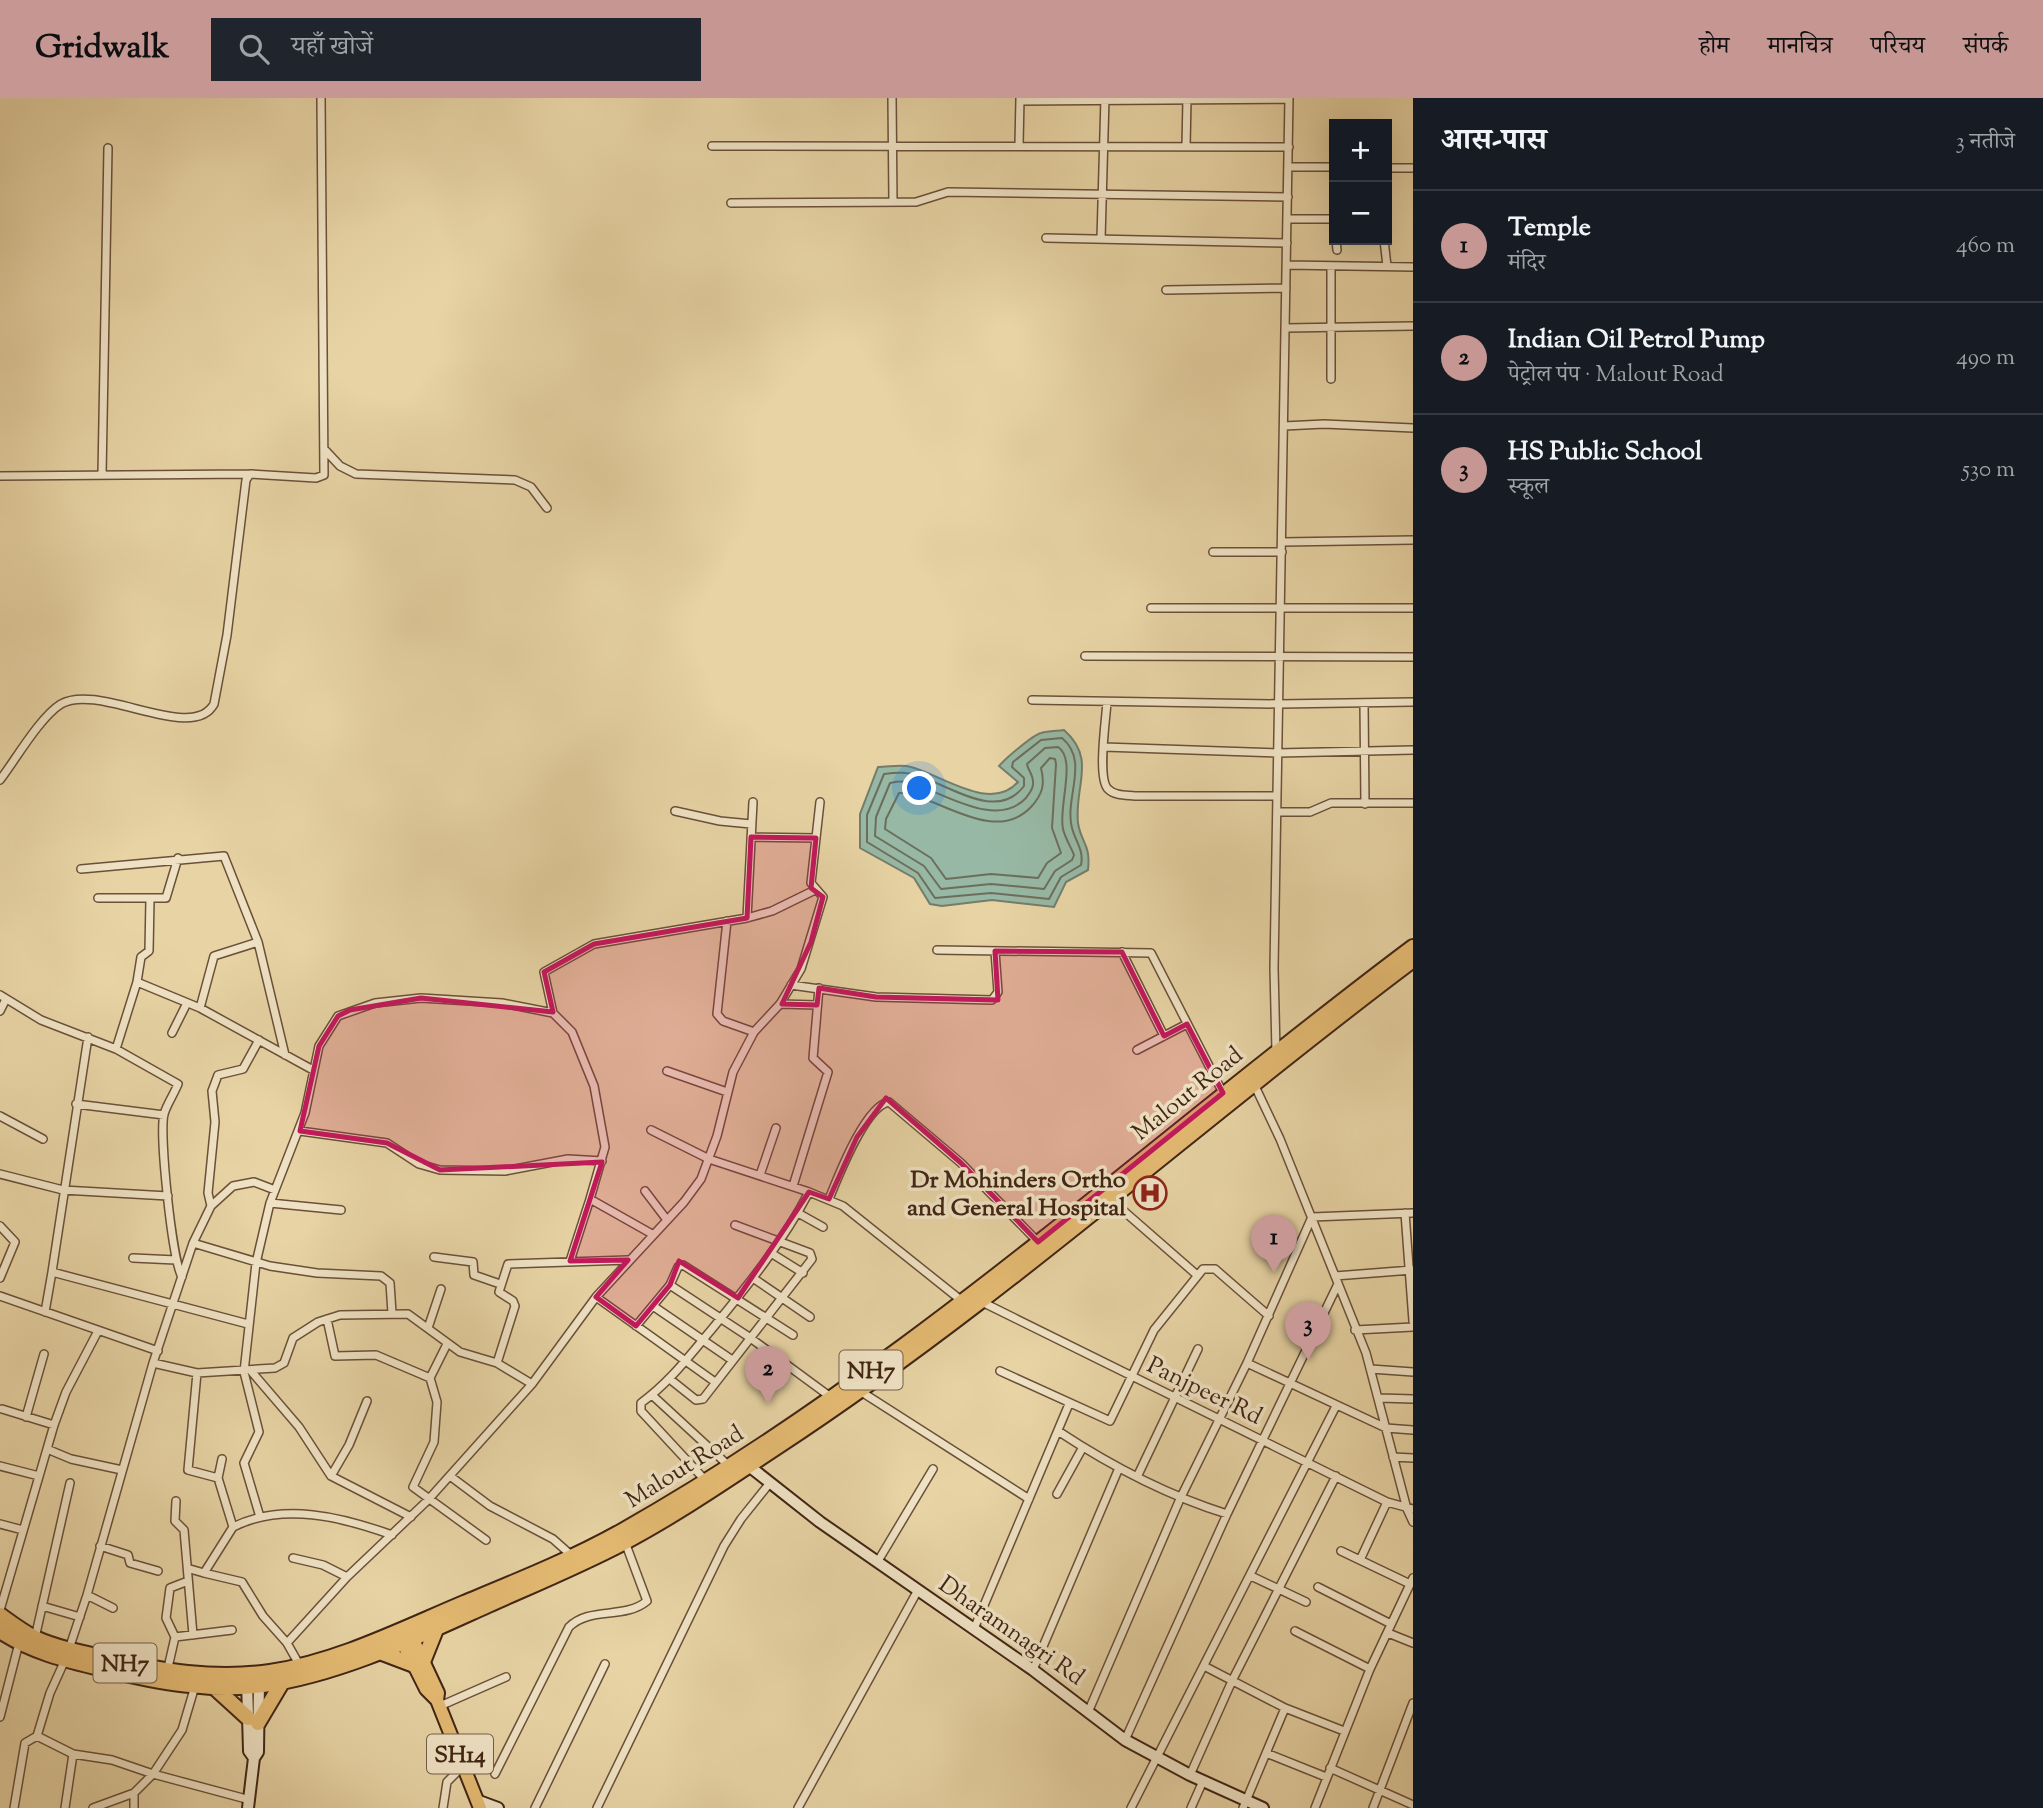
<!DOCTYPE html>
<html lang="hi">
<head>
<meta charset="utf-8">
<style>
  :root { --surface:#171b24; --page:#20242c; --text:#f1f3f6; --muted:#9ea1a6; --line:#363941; --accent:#c59692 }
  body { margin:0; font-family:"Sorts Mill Goudy","Noto Serif Devanagari",serif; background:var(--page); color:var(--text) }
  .controls { position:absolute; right:21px; top:21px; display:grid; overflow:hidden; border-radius:0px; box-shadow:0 7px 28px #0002 }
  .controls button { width:63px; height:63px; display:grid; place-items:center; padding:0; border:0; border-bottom:2px solid var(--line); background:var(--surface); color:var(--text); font:35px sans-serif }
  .you { position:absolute; left:920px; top:691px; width:24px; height:24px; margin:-18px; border:5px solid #fff; border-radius:50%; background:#1a73e8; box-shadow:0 0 0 10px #1a73e833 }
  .badge { display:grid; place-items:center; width:46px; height:46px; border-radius:50%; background:var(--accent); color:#111; font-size:23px; font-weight:700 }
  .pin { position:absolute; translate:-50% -58px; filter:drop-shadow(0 2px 4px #0008) }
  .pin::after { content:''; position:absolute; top:37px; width:24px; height:21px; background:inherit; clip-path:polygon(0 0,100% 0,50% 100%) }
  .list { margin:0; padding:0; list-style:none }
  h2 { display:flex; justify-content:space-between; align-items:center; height:91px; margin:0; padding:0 28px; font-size:30px }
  h2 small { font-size:23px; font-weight:400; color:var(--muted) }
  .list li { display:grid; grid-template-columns:46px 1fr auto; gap:21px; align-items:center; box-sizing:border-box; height:112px; padding:0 28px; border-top:2px solid var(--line) }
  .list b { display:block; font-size:26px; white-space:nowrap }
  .list p { margin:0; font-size:23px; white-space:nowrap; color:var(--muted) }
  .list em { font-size:23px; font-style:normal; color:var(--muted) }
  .icon { flex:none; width:38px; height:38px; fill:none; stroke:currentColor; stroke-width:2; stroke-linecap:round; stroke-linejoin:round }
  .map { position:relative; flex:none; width:1413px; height:1710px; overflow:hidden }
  header { display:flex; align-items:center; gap:42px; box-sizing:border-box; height:98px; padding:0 35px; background:var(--accent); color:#111 }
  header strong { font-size:33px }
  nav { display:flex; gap:38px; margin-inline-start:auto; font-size:24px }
  .search { width:490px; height:63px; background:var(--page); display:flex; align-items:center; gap:18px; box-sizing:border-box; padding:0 24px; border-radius:0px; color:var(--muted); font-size:26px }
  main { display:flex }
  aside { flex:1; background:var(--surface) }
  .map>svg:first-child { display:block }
  .water { fill:#97b8a4; stroke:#747d6b; stroke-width:2 }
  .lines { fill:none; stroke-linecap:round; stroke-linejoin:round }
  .shore { stroke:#6c6e5c; stroke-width:2 }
  .street-casing { stroke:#6a5039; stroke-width:10 }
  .secondary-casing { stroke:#402515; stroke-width:14 }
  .primary-casing { stroke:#402515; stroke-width:16 }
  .highway-casing { stroke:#402515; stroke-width:18 }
  .street { stroke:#efe2c4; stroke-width:7 }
  .secondary { stroke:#efe2c4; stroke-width:10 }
  .primary { stroke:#e4ba72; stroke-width:12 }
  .highway { stroke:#e4ba72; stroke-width:14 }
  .marked { fill:#c2185b; fill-opacity:0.2; stroke:#c2185b; stroke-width:5; stroke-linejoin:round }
  .labels { text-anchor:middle; stroke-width:7; stroke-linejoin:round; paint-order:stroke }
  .shield { fill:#efe2c4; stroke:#745e4a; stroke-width:2 }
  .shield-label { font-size:23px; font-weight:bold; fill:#402515 }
  .street-label { font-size:24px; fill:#402515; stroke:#efe2c4 }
  .poi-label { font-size:24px; font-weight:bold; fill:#402515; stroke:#efe2c4; text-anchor:end }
</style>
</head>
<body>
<header>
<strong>Gridwalk</strong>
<div class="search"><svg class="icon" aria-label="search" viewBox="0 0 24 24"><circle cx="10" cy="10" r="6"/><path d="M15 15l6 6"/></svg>यहाँ खोजें</div>
<nav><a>होम</a><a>मानचित्र</a><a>परिचय</a><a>संपर्क</a></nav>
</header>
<main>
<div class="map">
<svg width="1413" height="1710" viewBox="0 0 1413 1710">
  <rect width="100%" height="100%" fill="#e7d3a4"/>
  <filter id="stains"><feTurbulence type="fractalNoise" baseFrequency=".00286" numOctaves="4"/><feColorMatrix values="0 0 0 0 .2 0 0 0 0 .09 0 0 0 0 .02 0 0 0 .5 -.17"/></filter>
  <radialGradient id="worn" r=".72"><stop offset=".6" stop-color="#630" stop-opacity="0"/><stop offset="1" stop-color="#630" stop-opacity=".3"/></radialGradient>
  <path class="water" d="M 1064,632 C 1097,661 1074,688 1078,725 C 1081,745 1091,746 1088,772 L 1066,784 L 1054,809 L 992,802 L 942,808 L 930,806 L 914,780 L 860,750 L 860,716 L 878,669 C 889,669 902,666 911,669 C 942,677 991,715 1018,684 L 999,668 C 1006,660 1033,637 1041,635 C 1048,633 1057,633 1064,632 Z"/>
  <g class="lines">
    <path class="shore" d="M 1062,640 C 1090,663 1064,700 1072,730 C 1076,745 1084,752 1081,767 L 1061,779 L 1049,801 L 991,795 L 935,800 L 918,775 L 867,744 L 867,717 L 884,676 C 891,675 899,674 906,675 C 941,679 994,728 1024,688 L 1024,680 L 1012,669 L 1013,664 L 1041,642 Z
      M 1058,649 C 1077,661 1058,709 1063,731 C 1065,740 1071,749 1074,757 L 1072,762 L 1055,773 L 1044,791 L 991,786 L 941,791 L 924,768 L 875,738 L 876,719 L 890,685 C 895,684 902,683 907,684 C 939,691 995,733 1026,700 C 1029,695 1033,692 1033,686 C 1034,677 1028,673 1027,666 L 1045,650 Z
      M 1050,660 L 1055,661 L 1056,666 L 1052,730 L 1061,755 L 1047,765 L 1038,780 L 991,776 L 946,781 L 931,760 L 885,731 L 886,721 L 899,695 C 933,694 993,749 1031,709 C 1043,696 1045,686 1041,670 Z"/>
    <defs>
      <path id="street" d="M 892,0 L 893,104
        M 1020,3 L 1289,1
        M 1019,47 L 1020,0
        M 712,48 L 1289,49
        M 1186,49 L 1187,1
        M 1288,69 L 1334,69
        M 1387,70 L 1413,70
        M 731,105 L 916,104 L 948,94 L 1288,99
        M 1287,121 L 1334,121
        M 1046,140 L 1287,145
        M 1101,141 L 1105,0
        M 1336,142 L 1337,152
        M 1384,142 L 1387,168
        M 1287,167 L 1413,169
        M 1331,169 L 1331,281
        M 1166,192 L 1286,190
        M 1285,230 L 1413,228
        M 1284,328 L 1324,326 L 1413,330
        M 326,353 L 340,368 L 356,376 L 515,382 L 531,389 L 547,410
        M 102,377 L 108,50
        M 0,378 L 250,376
        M 1282,444 L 1413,442
        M 1213,454 L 1282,454
        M 1151,510 L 1413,510
        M 1085,558 L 1413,559
        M 1032,602 L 1279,606 L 1413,604
        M 1107,604 C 1106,621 1097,680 1108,691 C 1115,698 1126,697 1135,698 L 1277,698
        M 1364,605 L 1365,706
        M 1104,649 L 1278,655 L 1413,652
        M 0,682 C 16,661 40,619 61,606 C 99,584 192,646 214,606 L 227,537 L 246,382 L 250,376 L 316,380 L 324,377 L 321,0
        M 675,713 L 720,723 L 751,726
        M 1277,714 L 1310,714 L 1331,705 L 1413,705
        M 751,739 L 816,740
        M 81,771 L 224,758 L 258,844 L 285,957
        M 98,800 L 166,800 L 178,760
        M 747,820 L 753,704
        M 727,823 L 717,916 L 723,923 L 754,934
        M 937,852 L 1151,855 L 1223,995
        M 1122,854 L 1164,938
        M 137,884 L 200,910 L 313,972
        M 791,887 L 876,899 L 992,902 L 998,894 L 995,853
        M 0,897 L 41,922 L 116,951 L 178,986 C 174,996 167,1006 164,1016 C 159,1036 172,1161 182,1179
        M 780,906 L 817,907
        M 200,910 L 214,858 L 258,844
        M 0,913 L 6,901
        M 553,915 L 544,874 L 594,846 L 747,820 L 772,813 L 815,792
        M 172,935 L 187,905
        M 88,939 L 52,1174 L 248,1226
        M 116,951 L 137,884 L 141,859 L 149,853 L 150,801
        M 1137,952 L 1187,926
        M 1276,953 L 1274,870 L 1289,0
        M 667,973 L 727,994
        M 1254,986 L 1280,1041 L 1366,1255 L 1407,1411 L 1413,1424
        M 76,1006 L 164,1017
        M 0,1018 L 43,1041
        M 651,1032 L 709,1061 L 809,1094 L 843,1108 L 962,1203
        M 300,1033 L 387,1045 L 419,1066 L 440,1072 L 505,1073 L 568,1061 L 602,1063
        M 0,1076 L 63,1092 L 168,1098
        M 760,1077 L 776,1030
        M 793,1088 L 828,974 L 813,960 L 819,890
        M 645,1093 L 667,1122
        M 829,1101 C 838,1079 865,1008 889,1004 L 961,1065 L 1038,1144
        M 1110,1101 L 1197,1177
        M 270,1105 L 341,1112
        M 211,1108 L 208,1095 L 215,1024 L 212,993 L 218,977 L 243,971 L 259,942
        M 798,1115 L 823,1129
        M 1405,1115 L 1413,1223
        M 0,1128 L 15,1144 L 0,1180
        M 193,1145 L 270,1168 L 317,1175 L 381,1178 L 390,1185 L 392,1215
        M 771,1155 L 803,1175
        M 434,1159 L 473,1164 L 474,1177 L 500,1186
        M 133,1160 L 176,1162
        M 570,1163 L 590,1101
        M 1335,1178 L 1412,1172
        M 753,1180 L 810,1219
        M 670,1187 L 749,1239 L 832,1300
        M 0,1198 L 158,1253
        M 596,1199 L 715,1284
        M 982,1204 L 1387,1404 L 1413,1411
        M 653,1208 L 732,1262
        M 45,1214 L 52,1174
        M 327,1221 L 335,1258 L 376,1257 L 430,1280
        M 636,1228 L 670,1187 L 678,1169 L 683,1167 L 793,1237
        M 428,1230 L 441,1191
        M 1355,1232 L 1413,1229
        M 447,1246 L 430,1280 L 437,1304 L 434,1344 L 413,1389 L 486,1442
        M 153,1265 L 197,1275 L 275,1270 L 284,1265 L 293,1240 L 318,1224 L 340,1217 L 408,1216 L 460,1254 L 497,1265 L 532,1286
        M 497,1265 L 515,1208 L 513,1203 L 499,1194 L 508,1166 L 628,1162
        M 1247,1265 L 1386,1330 L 1413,1332
        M 1371,1271 L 1413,1274
        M 251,1273 L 299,1329 L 331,1378 L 411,1419
        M 1000,1273 L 1110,1323 L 1154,1232 L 1203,1171 L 1215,1171 L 1269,1218
        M 197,1275 L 188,1372 L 218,1380
        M 671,1282 L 696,1302 L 703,1301 L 812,1161 L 810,1155 L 735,1127
        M 860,1293 L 1029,1401
        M 652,1297 L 729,1368
        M 1380,1300 L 1413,1301
        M 2,1311 L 54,1327
        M 26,1319 L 44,1256
        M 1058,1333 C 1111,1368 1166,1397 1227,1416
        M 47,1351 L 71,1361 L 122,1372
        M 1393,1359 L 1413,1360
        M 0,1368 L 39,1378
        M 331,1378 L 349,1347 L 367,1303
        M 450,1378 L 490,1408 L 553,1441 L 571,1457
        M 1137,1379 L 1198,1251
        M 705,1382 L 641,1313 L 641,1305 C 670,1284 689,1258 712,1231 C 748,1187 783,1144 809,1094
        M 1057,1396 L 1083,1349
        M 176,1403 L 175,1423 L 184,1432 L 193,1537
        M 260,1419 L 244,1365 L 259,1334 L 244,1274 L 256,1165 L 270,1105 L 305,1015 L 319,948 L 338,918 L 375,905 L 421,900 L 502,905 L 553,915 L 572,934 L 594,988 L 605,1049 L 590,1101 L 652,1136
        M 0,1426 L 23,1432
        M 233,1429 C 283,1404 342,1419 392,1437
        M 100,1448 L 128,1457 L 130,1465 L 158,1473
        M 1341,1453 L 1410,1486
        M 293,1460 L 323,1467 L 347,1479
        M 1360,1462 L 1387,1404
        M 878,1463 L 933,1371
        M 190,1471 L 204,1475 L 233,1429 L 218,1380 L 222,1361
        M 204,1475 L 242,1484 L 263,1518 L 287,1545
        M 1251,1478 L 1306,1504
        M 1318,1489 L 1391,1526
        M 87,1497 L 113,1510
        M 42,1508 L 80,1519
        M 0,1512 L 54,1327 L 66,1294 L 98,1233
        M 974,1531 L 1069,1306
        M 1295,1533 L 1370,1571
        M 1388,1535 L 1413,1545
        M 175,1539 L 166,1520 L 170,1490 L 188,1483
        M 35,1540 L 70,1385
        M 69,1551 L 87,1497 L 153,1265 L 193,1145 L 211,1108 L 233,1088 L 254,1084 L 275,1092
        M 300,1568 L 287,1545 L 347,1479 L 428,1402 L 532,1286 L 596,1199 L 684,1104 L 701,1081 L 717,1038 L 733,974 L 754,934 L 780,906 L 801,871 L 823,799 L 811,785 L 820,704
        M 1204,1568 L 1285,1610 L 1344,1633
        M 1033,1572 L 1119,1370
        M 167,1574 L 175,1539 L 232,1532
        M 440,1608 L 506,1579
        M 1089,1612 L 1180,1401 L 1247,1265 L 1312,1119 L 1413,1115
        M 0,1619 L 19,1545
        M 1125,1642 L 1227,1416 L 1337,1188
        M 1266,1655 L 1326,1679
        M 73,1656 L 112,1662 L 153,1676 L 182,1632 L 195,1588
        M 1330,1670 L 1413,1707
        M 495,1676 L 569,1529 C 590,1508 624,1522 647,1503 L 625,1444
        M 1190,1677 L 1232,1583 L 1336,1378
        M 134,1695 L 134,1710
        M 14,1710 L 25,1645 L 37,1638
        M 65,1710 L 73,1656 L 37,1638 L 50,1595 L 65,1562
        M 93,1710 L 134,1695 L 153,1676 L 250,1702
        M 443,1710 L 447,1684 L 464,1667
        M 535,1710 L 605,1566
        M 597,1710 L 724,1448 L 741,1421 L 769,1386
        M 798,1710 L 918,1492
        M 1131,1710 L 1336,1308
        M 1191,1710 L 1203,1683
        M 1243,1710 L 1285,1610
        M 1315,1710 L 1370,1571 L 1413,1480
        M 1373,1710 L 1413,1605"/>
      <path id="secondary" d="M 749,1368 L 820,1424 L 1033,1572 L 1125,1642 L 1190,1677 L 1263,1710
        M 247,1583 L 249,1653 L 254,1660
        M 479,1703 L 498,1710
        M 248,1710 L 254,1660 L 258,1654 L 259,1582"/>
      <path id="primary" d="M 409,1533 L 438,1595 L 437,1602 L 480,1710
        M 399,1537 L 426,1591 L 437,1602"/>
      <path id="highway" d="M 0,1517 C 11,1525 23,1534 35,1540 C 57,1550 83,1555 106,1560 C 161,1573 214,1582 270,1574 C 337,1564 402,1531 464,1505 C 517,1483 572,1461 622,1433 C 909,1271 1151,1045 1413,849
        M 0,1533 C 33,1555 70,1563 108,1572 C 158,1584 211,1594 263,1587 C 341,1576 417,1539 488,1507 C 533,1487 579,1468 623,1445 C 676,1417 727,1382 777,1349 C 1001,1202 1199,1022 1413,862
        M 377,1553 L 414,1567
        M 423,1564 L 437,1529
        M 214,1589 L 248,1620
        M 258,1625 L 283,1583"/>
    </defs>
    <use href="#street" class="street-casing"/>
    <use href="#secondary" class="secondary-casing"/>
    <use href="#primary" class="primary-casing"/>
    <use href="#highway" class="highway-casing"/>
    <use href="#street" class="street"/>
    <use href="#secondary" class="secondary"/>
    <use href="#primary" class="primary"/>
    <use href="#highway" class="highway"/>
  </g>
  <path class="marked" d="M 751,739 L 816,740 L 811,790 L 823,799 L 811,844 L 782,906 L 817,907 L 819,890 L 876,899 L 998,902 L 995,853 L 1122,854 L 1164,938 L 1187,926 L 1223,995 L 1038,1144 L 961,1065 L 886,1000 L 857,1039 L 829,1101 L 809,1094 L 738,1200 L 679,1163 L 670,1187 L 636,1228 L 596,1199 L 628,1162 L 570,1163 L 602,1064 L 440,1072 L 387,1045 L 300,1033 L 319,948 L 338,918 L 350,912 L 421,900 L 553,914 L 544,874 L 594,846 L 747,820 Z"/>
  <defs>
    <symbol id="hospital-ring" viewBox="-11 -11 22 22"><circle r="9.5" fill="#efe2c4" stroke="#8f2418" stroke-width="1.5"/><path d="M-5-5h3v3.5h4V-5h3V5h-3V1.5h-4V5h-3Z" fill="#8f2418"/></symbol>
  </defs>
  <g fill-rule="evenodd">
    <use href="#hospital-ring" x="1131" y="1076" width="38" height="38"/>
  </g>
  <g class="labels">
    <g class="shield">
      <rect x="839.5" y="1252.5" width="63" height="39" rx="5"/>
      <rect x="93.5" y="1545.5" width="63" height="39" rx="5"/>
      <rect x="427" y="1636.5" width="66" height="39" rx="5"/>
    </g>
    <g class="shield-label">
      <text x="871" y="1280">NH7</text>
      <text x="125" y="1573">NH7</text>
      <text x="460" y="1664">SH14</text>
    </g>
    <g class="street-label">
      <text transform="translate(1187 995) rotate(-39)" y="8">Malout Road</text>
      <text transform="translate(1205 1292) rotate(26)" y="8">Panjpeer Rd</text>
      <text transform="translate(684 1368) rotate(-32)" y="8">Malout Road</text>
      <text transform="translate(1012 1532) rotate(35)" y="8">Dharamnagri Rd</text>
    </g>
    <g class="poi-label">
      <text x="1126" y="1089">Dr Mohinders Ortho<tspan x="1126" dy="28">and General Hospital</tspan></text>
    </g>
  </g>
  <rect width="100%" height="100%" filter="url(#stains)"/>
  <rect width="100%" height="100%" fill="url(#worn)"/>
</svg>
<div class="controls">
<button>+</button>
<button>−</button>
</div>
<div class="you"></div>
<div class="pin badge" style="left:1274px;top:1175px">1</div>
<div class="pin badge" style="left:768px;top:1306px">2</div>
<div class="pin badge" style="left:1308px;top:1262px">3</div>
</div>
<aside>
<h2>आस-पास<small>3 नतीजे</small></h2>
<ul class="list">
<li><span class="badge">1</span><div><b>Temple</b><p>मंदिर</p></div><em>460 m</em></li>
<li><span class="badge">2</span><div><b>Indian Oil Petrol Pump</b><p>पेट्रोल पंप · Malout Road</p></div><em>490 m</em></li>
<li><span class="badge">3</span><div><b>HS Public School</b><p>स्कूल</p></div><em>530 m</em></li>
</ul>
</aside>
</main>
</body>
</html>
